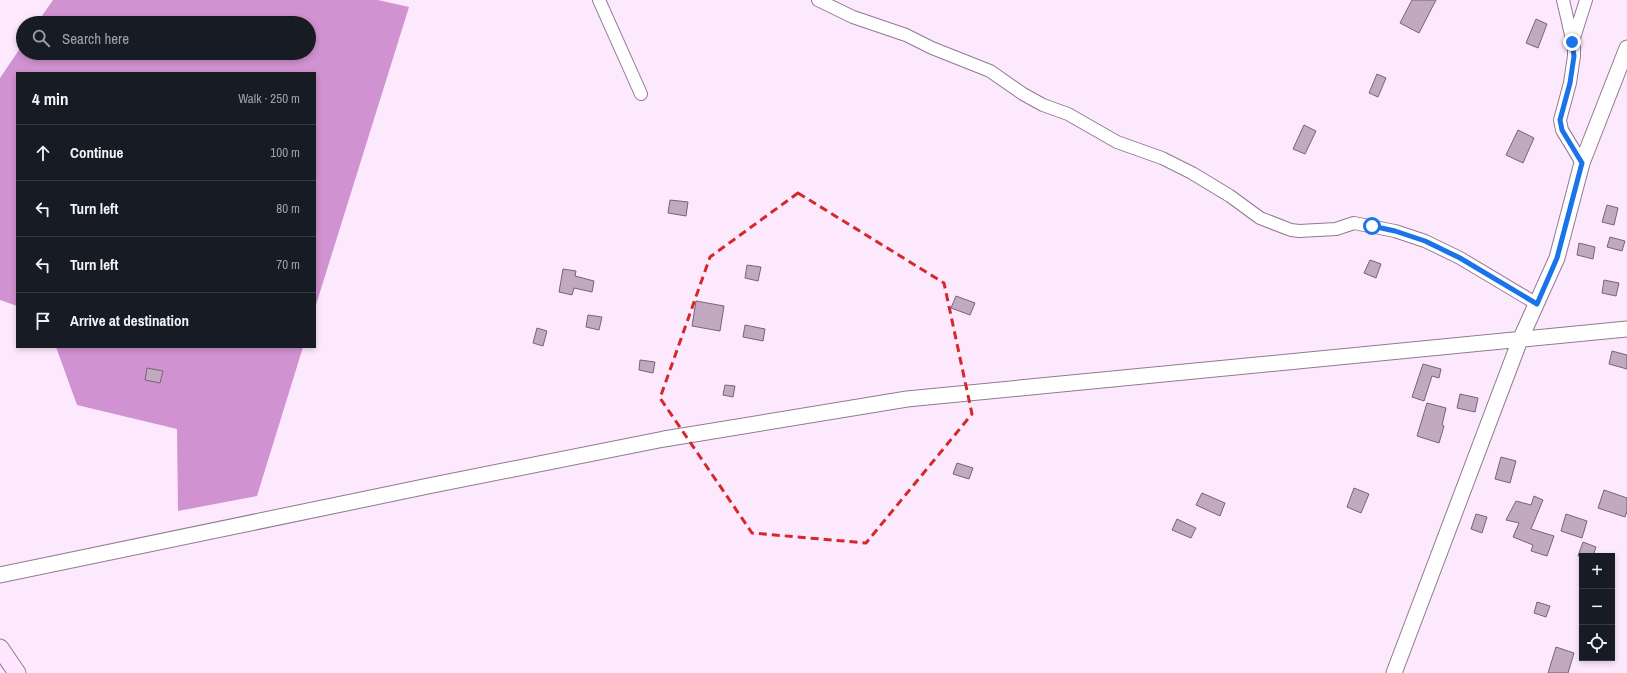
<!DOCTYPE html>
<html lang="en">
<head>
<meta charset="utf-8">
<style>
  :root { --surface:#171b24; --page:#242831; --text:#f1f3f6; --muted:#9ea1a6; --line:#363941 }
  body { margin:0; font-family:"Archivo Narrow",sans-serif; background:var(--page); color:var(--text) }
  .controls { position:absolute; right:12px; bottom:12px; display:grid; overflow:hidden; border-radius:0px; box-shadow:0 2px 6px #0003 }
  .controls button { width:36px; height:36px; display:grid; place-items:center; padding:0; border:0; border-bottom:1px solid var(--line); background:var(--surface); color:var(--text); font:20px sans-serif }
  .stop { position:absolute; width:12px; height:12px; margin:-9px; border:3px solid #1a73e8; border-radius:50%; background:#fff }
  .stop.end { background:#1a73e8; border-color:#fff; box-shadow:0 1px 4px #0008 }
  .list { margin:0; padding:0; list-style:none }
  h2 { display:flex; justify-content:space-between; align-items:center; height:52px; margin:0; padding:0 16px; font-size:17px }
  h2 small { font-size:13px; font-weight:400; color:var(--muted) }
  .list li { display:grid; grid-template-columns:26px 1fr auto; gap:12px; align-items:center; box-sizing:border-box; height:56px; padding:0 16px; border-top:1px solid var(--line) }
  .list b { display:block; font-size:15px; white-space:nowrap }
  .list em { font-size:13px; font-style:normal; color:var(--muted) }
  .icon { flex:none; width:22px; height:22px; fill:none; stroke:currentColor; stroke-width:2; stroke-linecap:round; stroke-linejoin:round }
  .map { position:relative; flex:none; width:1627px; height:673px; overflow:hidden }
  .search { position:absolute; background:var(--surface); box-shadow:0 2px 6px #0003; left:16px; top:16px; width:300px; height:44px; display:flex; align-items:center; gap:10px; box-sizing:border-box; padding:0 14px; border-radius:22px; color:var(--muted); font-size:15px }
  .panel { position:absolute; background:var(--surface); box-shadow:0 2px 6px #0003; left:16px; top:72px; width:300px; height:276px; border-radius:0px }
  .map>svg:first-child { display:block }
  .forest { fill:#d092d0 }
  .building { fill:#c1a9c0; stroke:#796378 }
  .lines { fill:none; stroke-linecap:round; stroke-linejoin:round }
  .minor-casing { stroke:#917a90; stroke-width:14 }
  .tertiary-casing { stroke:#917a90; stroke-width:17 }
  .secondary-casing { stroke:#917a90; stroke-width:19 }
  .minor { stroke:#fff; stroke-width:12 }
  .tertiary { stroke:#fff; stroke-width:15 }
  .secondary { stroke:#ffe6ff; stroke-width:17 }
  .route { stroke:#1a73e8; stroke-width:5 }
  .marked { fill:none; stroke:#d62828; stroke-width:3; stroke-dasharray:8 5; stroke-linejoin:round }
</style>
</head>
<body>
<div class="map">
<svg width="1627" height="673" viewBox="0 0 1627 673">
  <rect width="100%" height="100%" fill="#fde9fd"/>
  <path class="forest" d="M 53,0 L 378,0 L 409,7 L 315,308 L 315,73 L 17,73 L 17,306 L 0,300 L 0,78 L 23,44 L 23,53 L 309,53 L 309,23 L 37,23 Z
    M 56,347 L 303,347 L 257,496 L 178,511 L 177,429 L 77,405 Z"/>
  <path class="building" d="M 1412,0 L 1436,0 L 1419,33 L 1400,23 Z
    M 1536,19 L 1547,24 L 1538,48 L 1526,43 Z
    M 1377,74 L 1386,78 L 1378,97 L 1369,93 Z
    M 1304,125 L 1316,131 L 1305,154 L 1293,149 Z
    M 1518,130 L 1534,138 L 1523,163 L 1506,155 Z
    M 670,200 L 688,202 L 686,216 L 668,213 Z
    M 1607,205 L 1618,208 L 1614,225 L 1602,222 Z
    M 1610,237 L 1625,241 L 1622,251 L 1607,247 Z
    M 1579,243 L 1595,247 L 1593,259 L 1577,255 Z
    M 1370,260 L 1381,264 L 1376,278 L 1364,273 Z
    M 747,265 L 761,267 L 758,281 L 745,278 Z
    M 563,269 L 576,271 L 575,276 L 594,281 L 592,292 L 574,288 L 572,295 L 559,292 Z
    M 1604,280 L 1619,283 L 1616,296 L 1602,293 Z
    M 956,296 L 975,303 L 970,315 L 951,308 Z
    M 696,301 L 724,306 L 720,331 L 692,326 Z
    M 588,315 L 602,317 L 599,330 L 586,327 Z
    M 745,325 L 765,329 L 763,341 L 743,337 Z
    M 537,328 L 547,331 L 543,346 L 533,343 Z
    M 1612,351 L 1627,355 L 1627,369 L 1609,364 Z
    M 640,360 L 655,362 L 653,373 L 639,370 Z
    M 1423,364 L 1441,369 L 1439,378 L 1432,376 L 1424,401 L 1412,397 Z
    M 147,368 L 163,371 L 160,383 L 145,380 Z
    M 725,385 L 735,386 L 733,397 L 723,395 Z
    M 1460,394 L 1478,398 L 1475,412 L 1457,408 Z
    M 1427,403 L 1446,408 L 1442,425 L 1444,426 L 1439,443 L 1417,436 Z
    M 1501,457 L 1516,461 L 1510,483 L 1495,479 Z
    M 957,463 L 973,468 L 969,479 L 953,474 Z
    M 1354,488 L 1369,494 L 1361,513 L 1347,507 Z
    M 1604,490 L 1627,498 L 1627,511 L 1625,517 L 1598,508 Z
    M 1202,493 L 1225,503 L 1220,516 L 1196,505 Z
    M 1534,496 L 1543,500 L 1531,529 L 1554,536 L 1547,556 L 1531,551 L 1533,545 L 1513,537 L 1519,523 L 1506,520 L 1516,501 L 1531,505 Z
    M 1476,514 L 1487,517 L 1482,533 L 1471,529 Z
    M 1566,514 L 1587,521 L 1582,538 L 1561,531 Z
    M 1177,519 L 1196,528 L 1191,538 L 1172,530 Z
    M 1583,542 L 1596,547 L 1593,556 L 1578,556 Z
    M 1537,602 L 1550,606 L 1546,617 L 1534,613 Z
    M 1556,647 L 1574,653 L 1568,673 L 1548,673 Z"/>
  <g class="lines">
    <defs>
      <path id="minor" d="M 599,0 L 641,94
        M 818,0 L 853,17 L 906,35 L 932,48 L 990,71 L 1023,94 L 1043,105 L 1068,114 L 1117,142 L 1162,158 L 1192,173 L 1230,196 L 1260,218 L 1291,230 L 1299,231 L 1336,229 L 1354,223 L 1395,231 L 1425,241 L 1460,258 L 1537,304
        M 1563,0 L 1574,48 L 1574,56 L 1570,83 L 1560,120 L 1562,130 L 1582,163
        M 1573,41 L 1586,0"/>
      <path id="tertiary" d="M 0,575 L 433,485 L 664,439 L 907,399 L 1627,329
        M 1394,673 L 1520,340 L 1557,258 L 1582,163 L 1627,48"/>
      <path id="secondary" d="M 0,648 L 17,673"/>
    </defs>
    <use href="#minor" class="minor-casing"/>
    <use href="#tertiary" class="tertiary-casing"/>
    <use href="#secondary" class="secondary-casing"/>
    <use href="#minor" class="minor"/>
    <use href="#tertiary" class="tertiary"/>
    <use href="#secondary" class="secondary"/>
  </g>
  <g class="lines">
    <path class="route" d="M 1372,226 L 1395,231 L 1425,241 L 1460,258 L 1537,304 L 1557,258 L 1582,163 L 1562,130 L 1560,120 L 1570,83 L 1574,56 L 1572,42"/>
  </g>
  <path class="marked" d="M 798,193 L 944,283 L 972,414 L 866,543 L 752,533 L 660,398 L 710,257 Z"/>
</svg>
<div class="controls">
<button>+</button>
<button>−</button>
<button><svg class="icon" aria-label="locate" viewBox="0 0 24 24"><circle cx="12" cy="12" r="6"/><path d="M12 2v4M12 18v4M2 12h4M18 12h4"/></svg></button>
</div>
<div class="stop" style="left:1372px;top:226px"></div>
<div class="stop end" style="left:1572px;top:42px"></div>
<div class="search"><svg class="icon" aria-label="search" viewBox="0 0 24 24"><circle cx="10" cy="10" r="6"/><path d="M15 15l6 6"/></svg>Search here</div>
<section class="panel">
<h2>4 min<small>Walk · 250 m</small></h2>
<ul class="list">
<li><svg class="icon" aria-label="ahead" viewBox="0 0 24 24"><path d="M12 20V5M6 11l6-6 6 6"/></svg><div><b>Continue</b></div><em>100 m</em></li>
<li><svg class="icon" aria-label="left" viewBox="0 0 24 24"><path d="M17 20v-9H6M10 6l-5 5 5 5"/></svg><div><b>Turn left</b></div><em>80 m</em></li>
<li><svg class="icon" aria-label="left" viewBox="0 0 24 24"><path d="M17 20v-9H6M10 6l-5 5 5 5"/></svg><div><b>Turn left</b></div><em>70 m</em></li>
<li><svg class="icon" aria-label="arrive" viewBox="0 0 24 24"><path d="M6 21V4h12l-3 4 3 4H6"/></svg><div><b>Arrive at destination</b></div></li>
</ul>
</section>
</div>
</body>
</html>
